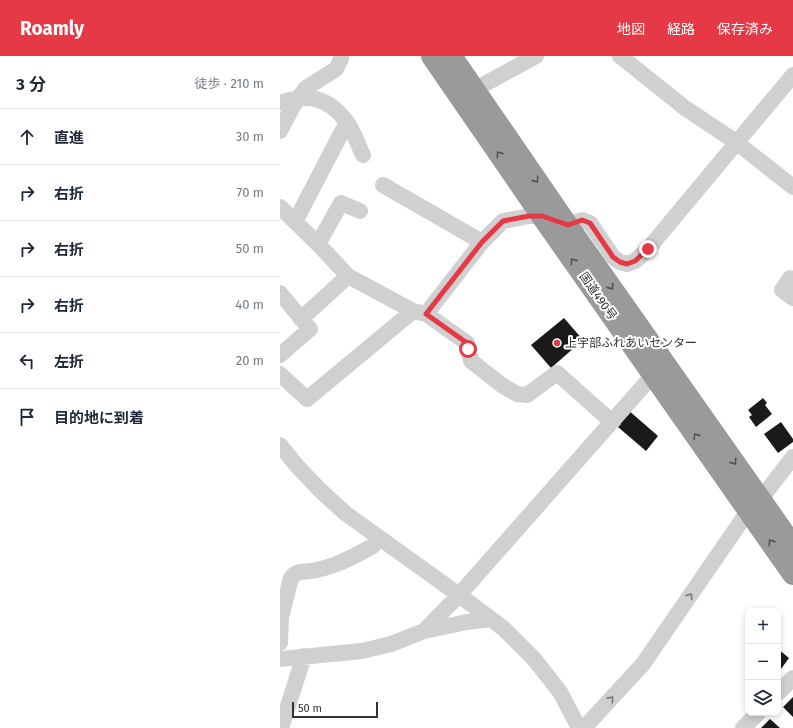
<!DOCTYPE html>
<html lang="ja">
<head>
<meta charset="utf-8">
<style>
  :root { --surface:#fff; --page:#f6f6f7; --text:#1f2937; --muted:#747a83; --line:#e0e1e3; --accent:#e63946 }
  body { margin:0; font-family:"Fira Sans","Noto Sans JP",sans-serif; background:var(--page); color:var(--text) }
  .controls { position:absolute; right:12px; bottom:12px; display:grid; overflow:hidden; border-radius:8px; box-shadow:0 2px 6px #0003 }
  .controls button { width:36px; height:36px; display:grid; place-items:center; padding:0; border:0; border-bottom:1px solid var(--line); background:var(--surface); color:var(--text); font:20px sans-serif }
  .scale { position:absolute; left:12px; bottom:10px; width:86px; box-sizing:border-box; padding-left:4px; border:2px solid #333; border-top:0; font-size:11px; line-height:14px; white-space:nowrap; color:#333; -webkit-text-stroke:3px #fff; paint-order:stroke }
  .stop { position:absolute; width:12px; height:12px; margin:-9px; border:3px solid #e63946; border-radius:50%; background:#fff }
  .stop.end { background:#e63946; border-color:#fff; box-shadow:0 1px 4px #0008 }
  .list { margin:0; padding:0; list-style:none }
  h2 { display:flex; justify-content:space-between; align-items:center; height:52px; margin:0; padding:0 16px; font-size:17px }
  h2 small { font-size:13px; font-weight:400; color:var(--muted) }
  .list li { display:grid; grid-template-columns:26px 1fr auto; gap:12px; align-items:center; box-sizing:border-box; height:56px; padding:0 16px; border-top:1px solid var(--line) }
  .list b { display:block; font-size:15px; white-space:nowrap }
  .list em { font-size:13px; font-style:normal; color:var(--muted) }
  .icon { flex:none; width:22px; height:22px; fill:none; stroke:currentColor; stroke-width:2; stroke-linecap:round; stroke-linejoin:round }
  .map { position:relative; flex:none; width:513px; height:672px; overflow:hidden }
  header { display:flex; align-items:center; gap:24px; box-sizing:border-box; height:56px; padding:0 20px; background:var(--accent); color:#fff }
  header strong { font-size:19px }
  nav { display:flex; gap:22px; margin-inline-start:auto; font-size:14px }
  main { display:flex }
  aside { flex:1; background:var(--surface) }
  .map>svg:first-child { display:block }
  .building { fill:#1a1a1a }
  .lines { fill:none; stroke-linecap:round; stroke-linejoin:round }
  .minor { stroke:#d0d0d0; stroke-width:16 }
  .highway { stroke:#9a9a9a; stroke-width:22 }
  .oneway { stroke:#525252 }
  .oneway2 { stroke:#7a7a7a }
  .route { stroke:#e63946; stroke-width:5 }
  .poi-dot { fill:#e63946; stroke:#fff; stroke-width:1.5 }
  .labels { text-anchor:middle; stroke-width:4; stroke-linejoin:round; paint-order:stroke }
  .street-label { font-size:12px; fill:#333; stroke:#fff }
  .poi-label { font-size:12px; fill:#333; stroke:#fff; text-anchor:start }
</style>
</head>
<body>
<header>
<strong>Roamly</strong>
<nav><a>地図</a><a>経路</a><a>保存済み</a></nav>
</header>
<main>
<aside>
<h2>3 分<small>徒歩 · 210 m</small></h2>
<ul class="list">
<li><svg class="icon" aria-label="ahead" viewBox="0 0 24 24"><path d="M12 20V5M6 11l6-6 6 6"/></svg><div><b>直進</b></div><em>30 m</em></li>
<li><svg class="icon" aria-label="right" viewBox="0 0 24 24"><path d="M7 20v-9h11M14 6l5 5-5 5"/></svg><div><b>右折</b></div><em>70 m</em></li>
<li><svg class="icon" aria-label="right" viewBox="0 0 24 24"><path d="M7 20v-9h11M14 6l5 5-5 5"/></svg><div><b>右折</b></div><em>50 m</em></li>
<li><svg class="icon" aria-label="right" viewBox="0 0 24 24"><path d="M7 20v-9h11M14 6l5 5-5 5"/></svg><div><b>右折</b></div><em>40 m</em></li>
<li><svg class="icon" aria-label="left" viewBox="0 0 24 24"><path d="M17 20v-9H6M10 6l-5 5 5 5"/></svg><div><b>左折</b></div><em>20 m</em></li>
<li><svg class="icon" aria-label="arrive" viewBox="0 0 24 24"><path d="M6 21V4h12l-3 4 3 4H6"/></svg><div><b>目的地に到着</b></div></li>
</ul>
</aside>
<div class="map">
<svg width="513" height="672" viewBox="0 0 513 672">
  <rect width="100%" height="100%" fill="#fff"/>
  <path class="building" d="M 284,262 L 303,284 L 271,312 L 251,289 Z
    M 483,342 L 487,347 L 485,349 L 492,358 L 476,371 L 469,361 L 472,359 L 468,354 Z
    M 347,353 L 378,380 L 366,395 L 338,371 L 341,368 L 337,365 Z
    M 501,366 L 513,383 L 513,386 L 498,397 L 484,378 Z
    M 498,593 L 509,602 L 498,617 Z
    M 513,641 L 513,661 L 503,651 Z
    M 490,663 L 500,672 L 481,672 Z"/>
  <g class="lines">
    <path class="minor" d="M 340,0 L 405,52 L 456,86 L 513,131
      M 187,41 L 203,29 L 256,0
      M 0,47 C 27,37 48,41 66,65 C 73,73 78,89 83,99
      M 0,75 L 13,50 L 26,32 L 56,13 L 61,3 L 61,0
      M 103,129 L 202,186
      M 0,151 L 38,188 L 68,220 L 133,255 L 146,258 L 202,186 L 223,165 L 249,160 L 262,160 L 287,169 L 302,164 L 310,167 L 333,201 L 340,206 L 347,208 L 355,205 L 368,193 L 513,19
      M 15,166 L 67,66
      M 38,188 L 61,147 L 80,155
      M 510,222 L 502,234 L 513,242
      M 0,237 L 30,273 L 0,299
      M 146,258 L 187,287 L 191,305 L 223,330 L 237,338 L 247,339 L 277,317 L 332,366
      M 21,263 L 68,220
      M 0,318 L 27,343 L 133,255
      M 0,389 L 17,410 L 41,435 L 65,457 L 179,539 L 223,572 L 255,604 L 280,636 L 299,672
      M 144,575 L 179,539 L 380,311
      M 0,587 L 1,561 L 11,522 C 18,513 25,517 36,514 C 42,513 48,511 54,509 C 68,504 80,497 93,490
      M 0,603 L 82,595 L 111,588 L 144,575 L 187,566 L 211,563
      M 498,637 L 513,622
      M 1,672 L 24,600
      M 304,672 L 363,608 L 462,464 L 487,435 L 513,401
      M 463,672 L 478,657"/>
    <path class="highway" d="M 152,0 L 262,160 L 513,518
      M 171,0 L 287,169 L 513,490"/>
  </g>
  <defs><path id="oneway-chevron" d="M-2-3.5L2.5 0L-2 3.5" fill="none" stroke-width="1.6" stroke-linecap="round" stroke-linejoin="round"/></defs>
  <g class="oneway">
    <use href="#oneway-chevron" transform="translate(219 98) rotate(-125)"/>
    <use href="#oneway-chevron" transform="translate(256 124) rotate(55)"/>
    <use href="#oneway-chevron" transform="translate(293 205) rotate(-125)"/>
    <use href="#oneway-chevron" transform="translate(331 231) rotate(55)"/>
    <use href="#oneway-chevron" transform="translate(416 380) rotate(-125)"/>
    <use href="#oneway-chevron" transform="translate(454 406) rotate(55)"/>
    <use href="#oneway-chevron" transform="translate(491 486) rotate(-125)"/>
  </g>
  <g class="oneway2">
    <use href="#oneway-chevron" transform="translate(410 540) rotate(-55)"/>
    <use href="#oneway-chevron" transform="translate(331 643) rotate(-48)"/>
  </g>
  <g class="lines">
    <path class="route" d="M 188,293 L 187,287 L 146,258 L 202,186 L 223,165 L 249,160 L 262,160 L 288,169 L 302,164 L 310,167 L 333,201 L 340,206 L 347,208 L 355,205 L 368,193"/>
  </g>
  <circle class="poi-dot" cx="277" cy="287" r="4"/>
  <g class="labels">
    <g class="street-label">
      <text transform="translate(318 240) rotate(55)" y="4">国道490号</text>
    </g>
    <g class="poi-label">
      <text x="285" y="291">上宇部ふれあいセンター</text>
    </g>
  </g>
</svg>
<div class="controls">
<button>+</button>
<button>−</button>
<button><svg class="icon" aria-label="layers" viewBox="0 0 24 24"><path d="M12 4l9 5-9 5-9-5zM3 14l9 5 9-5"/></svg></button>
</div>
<div class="scale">50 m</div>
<div class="stop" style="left:188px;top:293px"></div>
<div class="stop end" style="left:368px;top:193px"></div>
</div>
</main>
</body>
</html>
